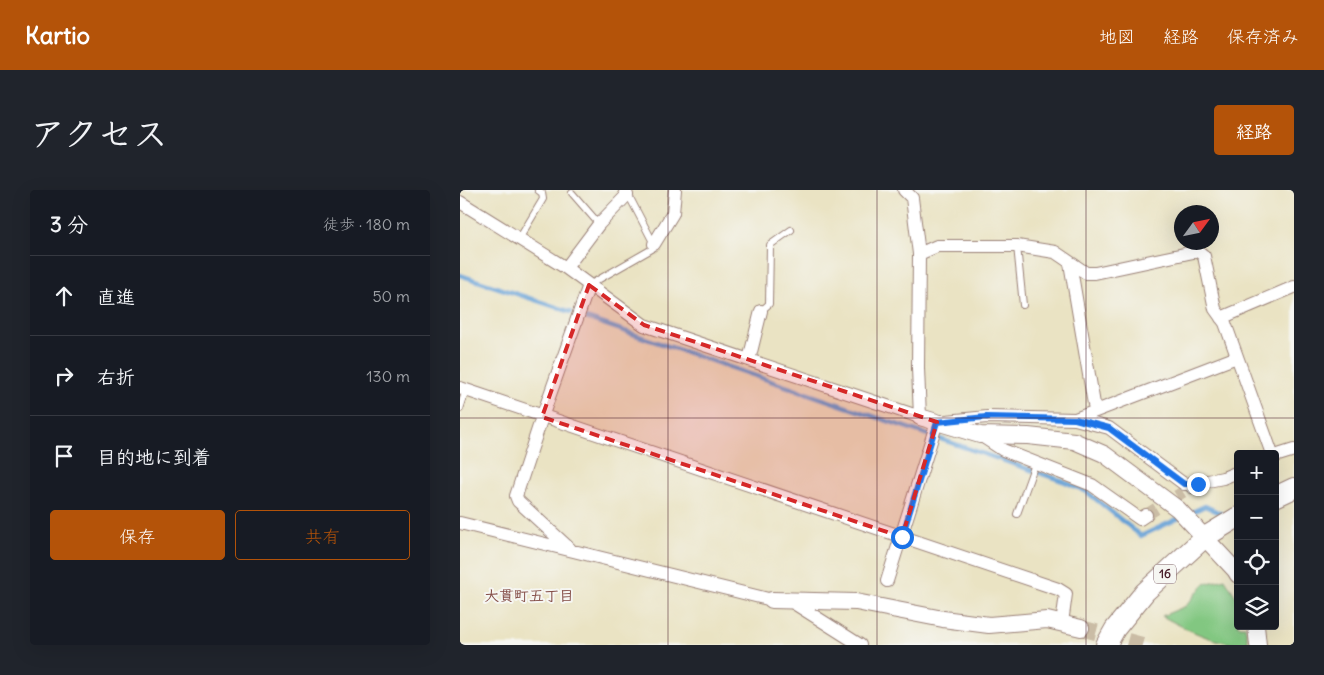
<!DOCTYPE html>
<html lang="ja">
<head>
<meta charset="utf-8">
<style>
  :root { --surface:#171b24; --page:#20242c; --text:#f1f3f6; --muted:#9ea1a6; --line:#363941; --accent:#b45309 }
  body { margin:0; font-family:Delius,"Klee One",sans-serif; background:var(--page); color:var(--text) }
  .controls { position:absolute; right:15px; bottom:15px; display:grid; overflow:hidden; border-radius:5px; box-shadow:0 5px 20px #0002 }
  .controls button { width:45px; height:45px; display:grid; place-items:center; padding:0; border:0; border-bottom:1px solid var(--line); background:var(--surface); color:var(--text); font:25px sans-serif }
  .compass { position:absolute; left:714px; top:15px; width:45px; height:45px; border-radius:50%; background:var(--surface); box-shadow:0 5px 20px #0002; rotate:57deg }
  .stop { position:absolute; width:15px; height:15px; margin:-11px; border:4px solid #1a73e8; border-radius:50%; background:#fff }
  .stop.end { background:#1a73e8; border-color:#fff; box-shadow:0 1px 5px #0008 }
  .list { margin:0; padding:0; list-style:none }
  h2 { display:flex; justify-content:space-between; align-items:center; height:65px; margin:0; padding:0 20px; font-size:21px }
  h2 small { font-size:16px; font-weight:400; color:var(--muted) }
  .list li { display:grid; grid-template-columns:32px 1fr auto; gap:15px; align-items:center; box-sizing:border-box; height:80px; padding:0 20px; border-top:1px solid var(--line) }
  .list b { display:block; font-size:19px; white-space:nowrap }
  .list em { font-size:16px; font-style:normal; color:var(--muted) }
  .actions { display:flex; gap:10px; padding:15px 20px }
  .actions a { flex:1; padding:11px 0; border:1px solid var(--accent); border-radius:5px; text-align:center; font-size:18px; color:var(--accent) }
  .actions .main { background:var(--accent); color:#fff }
  .icon { flex:none; width:28px; height:28px; fill:none; stroke:currentColor; stroke-width:2; stroke-linecap:round; stroke-linejoin:round }
  .map { position:relative; flex:none; width:834px; height:455px; overflow:hidden; border-radius:5px }
  header { display:flex; align-items:center; gap:30px; box-sizing:border-box; height:70px; padding:0 25px; background:var(--accent); color:#fff }
  header strong { font-size:24px }
  nav { display:flex; gap:28px; margin-inline-start:auto; font-size:18px }
  .intro { display:flex; align-items:center; justify-content:space-between; box-sizing:border-box; height:120px; padding:0 30px }
  h1 { margin:0; font-size:35px }
  .button { padding:12px 22px; border-radius:5px; background:var(--accent); color:#fff; font-size:18px; font-weight:700 }
  main { display:flex; gap:30px; padding:0 30px }
  aside { flex:1; background:var(--surface); border-radius:5px; box-shadow:0 5px 20px #0002 }
  .map>svg:first-child { display:block }
  .green { fill:#82c781; stroke:#667356 }
  .lines { fill:none; stroke-linecap:round; stroke-linejoin:round }
  .stream { stroke:#66a1d6; stroke-width:4.5 }
  .minor-tunnel { stroke:#cabca5; stroke-width:12; stroke-dasharray:12 6; stroke-linecap:butt }
  .tertiary-tunnel { stroke:#cabca5; stroke-width:16; stroke-dasharray:16 8; stroke-linecap:butt }
  .service-casing { stroke:#9a8177; stroke-width:8 }
  .minor-casing { stroke:#9a8177; stroke-width:14 }
  .tertiary-casing { stroke:#9a8177; stroke-width:18 }
  .primary-casing { stroke:#9a8177; stroke-width:22 }
  .service { stroke:#fff; stroke-width:6 }
  .minor { stroke:#fff; stroke-width:12 }
  .tertiary { stroke:#fff; stroke-width:16 }
  .primary { stroke:#fff; stroke-width:20 }
  .route { stroke:#1a73e8; stroke-width:6 }
  .marked { fill:#d62828; fill-opacity:0.2; stroke:#d62828; stroke-width:4; stroke-dasharray:10 6; stroke-linejoin:round }
  .grid { fill:none; stroke:#4a1f2b; stroke-width:1; stroke-opacity:0.55 }
  .labels { text-anchor:middle; stroke-width:4; stroke-linejoin:round; paint-order:stroke }
  .shield { fill:#f6f6f2; stroke:#7e6067; stroke-width:1 }
  .shield-label { font-size:12px; font-weight:bold; fill:#4a1f2b }
  .neighbourhood-label { font-size:15px; font-weight:bold; fill:#834c46; stroke:#f6f6f2 }
</style>
</head>
<body>
<header>
<strong>Kartio</strong>
<nav><a>地図</a><a>経路</a><a>保存済み</a></nav>
</header>
<div class="intro"><h1>アクセス</h1><a class="button">経路</a></div>
<main>
<aside>
<h2>3 分<small>徒歩 · 180 m</small></h2>
<ul class="list">
<li><svg class="icon" aria-label="ahead" viewBox="0 0 24 24"><path d="M12 20V5M6 11l6-6 6 6"/></svg><div><b>直進</b></div><em>50 m</em></li>
<li><svg class="icon" aria-label="right" viewBox="0 0 24 24"><path d="M7 20v-9h11M14 6l5 5-5 5"/></svg><div><b>右折</b></div><em>130 m</em></li>
<li><svg class="icon" aria-label="arrive" viewBox="0 0 24 24"><path d="M6 21V4h12l-3 4 3 4H6"/></svg><div><b>目的地に到着</b></div></li>
</ul>
<div class="actions"><a class="main">保存</a><a>共有</a></div>
</aside>
<div class="map">
<svg width="834" height="455" viewBox="0 0 834 455">
  <rect width="100%" height="100%" fill="#f6f6f2"/>
  <filter id="ink" filterUnits="userSpaceOnUse"><feTurbulence type="fractalNoise" baseFrequency=".02" numOctaves="2"/><feDisplacementMap in="SourceGraphic" scale="10" xChannelSelector="R" yChannelSelector="G"/><feConvolveMatrix kernelMatrix="1 2 1 2 8 2 1 2 1" color-interpolation-filters="sRGB"/></filter>
  <filter id="wash" filterUnits="userSpaceOnUse"><feTurbulence type="fractalNoise" baseFrequency=".0096" numOctaves="4" result="noise"/><feDisplacementMap in="SourceGraphic" scale="20" xChannelSelector="R" yChannelSelector="G"/><feGaussianBlur stdDeviation="1.12" result="paint"/><feColorMatrix in="noise" values="0 0 0 0 0 0 0 0 0 0 0 0 0 0 0 0 0 1.4 0 .05"/><feComposite in="paint" operator="in"/></filter>
  <g filter="url(#wash)">
    <rect width="100%" height="100%" fill="#eae3c3"/>
    <path class="green" d="M 765,389 L 778,410 L 778,436 L 785,436 L 789,455 C 758,455 729,441 702,426 L 726,416 L 744,394 Z"/>
    <g class="lines">
      <path class="stream" d="M 0,85 L 111,122
        M 126,128 L 603,291 L 627,302 L 681,346 L 745,316 L 762,324"/>
    </g>
  </g>
  <g filter="url(#ink)">
    <g class="lines">
      <path class="minor-tunnel" d="M 686,325 L 723,302"/>
      <path class="tertiary-tunnel" d="M 621,438 L 682,455"/>
      <defs>
        <path id="service" d="M 112,3 L 139,34
          M 59,49 L 83,9 L 82,3 L 78,0
          M 557,56 L 563,115
          M 129,95 L 192,59 L 194,54 L 168,4
          M 301,121 L 309,114 L 310,55 L 331,40
          M 0,219 L 6,200
          M 557,324 L 575,274"/>
        <path id="minor" d="M 444,0 L 452,8 L 459,64
          M 0,12 L 106,78 L 184,135 L 460,227 L 458,178 L 459,64 L 477,56 L 557,56 L 595,62 L 626,83 L 635,83 L 738,61 L 744,66 L 755,119 L 765,133 L 812,264
          M 194,54 L 213,23 L 215,0
          M 610,73 L 635,220
          M 106,78 L 139,34 L 167,5 L 165,0
          M 761,128 L 834,97
          M 289,170 L 301,121
          M 0,198 L 598,399 L 606,404 L 602,433
          M 615,229 L 777,167
          M 520,245 L 543,260 L 632,295 L 680,329 L 686,325
          M 815,266 L 834,260
          M 732,297 L 738,293 L 763,288 L 778,282
          M 0,333 L 312,410
          M 110,359 L 58,311 L 56,306 L 82,227 L 129,95
          M 427,391 L 477,232 L 527,227 L 615,229 L 649,238 L 724,294 L 738,293
          M 329,410 L 400,455"/>
        <path id="tertiary" d="M 460,227 L 520,245 L 568,246 L 614,251 L 644,264 L 718,319 L 775,380 L 778,385
          M 312,410 L 396,412 L 483,429 L 529,435 L 587,430 L 621,438
          M 796,436 L 798,455"/>
        <path id="primary" d="M 815,307 L 834,298
          M 646,455 L 655,439 L 685,402 L 745,347 L 778,327"/>
      </defs>
      <use href="#service" class="service-casing"/>
      <use href="#minor" class="minor-casing"/>
      <use href="#tertiary" class="tertiary-casing"/>
      <use href="#primary" class="primary-casing"/>
      <use href="#service" class="service"/>
      <use href="#minor" class="minor"/>
      <use href="#tertiary" class="tertiary"/>
      <use href="#primary" class="primary"/>
    </g>
  </g>
  <g class="lines" filter="url(#ink)">
    <path class="route" d="M 442,347 L 477,232 L 526,227 L 615,229 L 649,238 L 724,294 L 738,294"/>
  </g>
  <path class="marked" d="M 129,95 L 184,135 L 477,232 L 442,347 L 82,227 Z"/>
  <path class="grid" d="M 208,0 L 208,455M 417,0 L 417,455M 626,0 L 626,455M 0,228 L 834,228"/>
  <g class="labels">
    <rect class="shield" x="694" y="374.5" width="22" height="19" rx="4"/>
    <g class="shield-label">
      <text x="705" y="388">16</text>
    </g>
    <g class="neighbourhood-label">
      <text x="69" y="411">大貫町五丁目</text>
    </g>
  </g>
</svg>
<div class="controls">
<button>+</button>
<button>−</button>
<button><svg class="icon" aria-label="locate" viewBox="0 0 24 24"><circle cx="12" cy="12" r="6"/><path d="M12 2v4M12 18v4M2 12h4M18 12h4"/></svg></button>
<button><svg class="icon" aria-label="layers" viewBox="0 0 24 24"><path d="M12 4l9 5-9 5-9-5zM3 14l9 5 9-5"/></svg></button>
</div>
<svg class="compass" viewBox="-18 -18 36 36"><path d="M0-13l5 13h-10z" fill="#e53935"/><path d="M0 13l5-13h-10z" fill="#9ea1a6"/></svg>
<div class="stop" style="left:442px;top:347px"></div>
<div class="stop end" style="left:738px;top:294px"></div>
</div>
</main>
</body>
</html>
